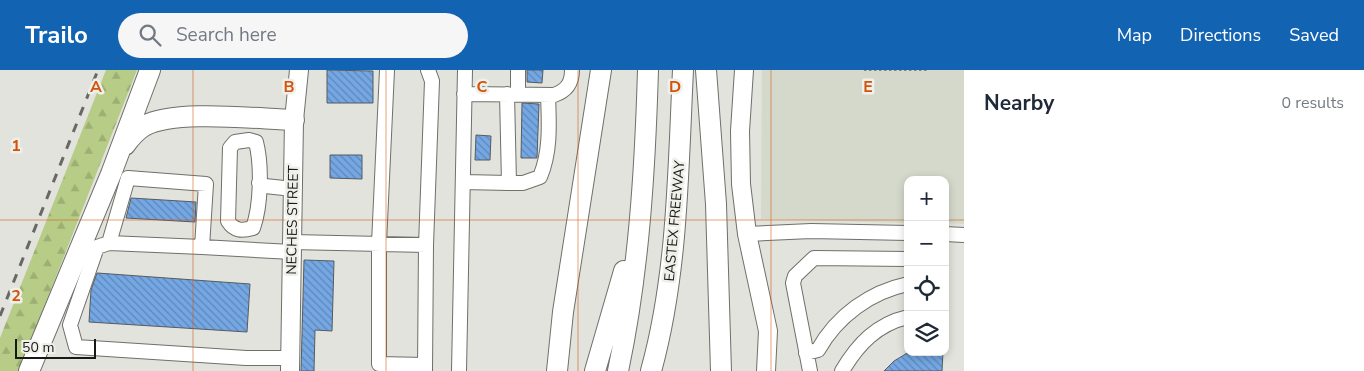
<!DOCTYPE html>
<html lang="en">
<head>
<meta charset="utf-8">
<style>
  :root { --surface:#fff; --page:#f6f6f7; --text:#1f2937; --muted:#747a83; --line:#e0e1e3; --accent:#1264b2 }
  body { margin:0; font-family:"Nunito Sans",sans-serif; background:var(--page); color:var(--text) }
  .controls { position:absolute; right:15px; bottom:15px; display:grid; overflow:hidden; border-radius:10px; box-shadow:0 2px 8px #0003 }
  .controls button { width:45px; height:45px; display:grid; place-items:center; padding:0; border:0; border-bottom:1px solid var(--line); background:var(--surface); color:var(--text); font:25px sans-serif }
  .scale { position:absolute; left:15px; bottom:12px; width:81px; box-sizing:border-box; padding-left:5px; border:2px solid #181916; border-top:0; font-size:14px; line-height:18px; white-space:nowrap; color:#181916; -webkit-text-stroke:4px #eef0e9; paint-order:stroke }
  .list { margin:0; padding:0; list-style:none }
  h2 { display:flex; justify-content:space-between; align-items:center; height:65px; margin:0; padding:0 20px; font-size:21px }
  h2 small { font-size:16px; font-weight:400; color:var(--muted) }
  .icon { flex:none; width:28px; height:28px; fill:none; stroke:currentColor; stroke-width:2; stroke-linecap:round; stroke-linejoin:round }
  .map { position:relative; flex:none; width:964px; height:301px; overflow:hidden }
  header { display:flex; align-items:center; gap:30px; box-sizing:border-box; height:70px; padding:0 25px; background:var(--accent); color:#fff }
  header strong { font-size:24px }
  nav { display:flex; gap:28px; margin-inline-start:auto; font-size:18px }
  .search { width:350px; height:45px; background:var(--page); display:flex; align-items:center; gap:12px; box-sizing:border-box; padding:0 18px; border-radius:28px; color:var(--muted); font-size:19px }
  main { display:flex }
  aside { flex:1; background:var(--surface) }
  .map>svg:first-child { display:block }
  .built { fill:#d5d9cb }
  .forest { fill:url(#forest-firs) }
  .building { fill:url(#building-back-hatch); stroke:#565b60 }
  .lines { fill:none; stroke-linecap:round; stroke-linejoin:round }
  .minor-casing { stroke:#6e706a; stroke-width:16 }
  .major-casing { stroke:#6e706a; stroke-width:20 }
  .highway-casing { stroke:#6e706a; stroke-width:22 }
  .path { stroke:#83857f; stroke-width:2; stroke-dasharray:2.5 2.5; stroke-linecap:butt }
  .minor { stroke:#fff; stroke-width:14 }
  .major { stroke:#fff; stroke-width:18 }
  .highway { stroke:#fff; stroke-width:20 }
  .rail { stroke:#686965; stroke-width:3; stroke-dasharray:9 9; stroke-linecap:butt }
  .grid { fill:none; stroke:#d3530d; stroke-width:1; stroke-opacity:0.55 }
  .labels { text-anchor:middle; stroke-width:5; stroke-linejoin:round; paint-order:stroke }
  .street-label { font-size:14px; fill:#181916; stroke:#eef0e9 }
  .grid-label { font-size:16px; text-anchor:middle; font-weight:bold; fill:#d3530d; stroke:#eef0e9; stroke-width:5; stroke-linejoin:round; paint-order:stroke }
</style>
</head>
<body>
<header>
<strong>Trailo</strong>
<div class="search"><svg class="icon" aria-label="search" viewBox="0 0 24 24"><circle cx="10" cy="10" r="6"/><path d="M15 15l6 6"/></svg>Search here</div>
<nav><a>Map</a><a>Directions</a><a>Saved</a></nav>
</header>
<main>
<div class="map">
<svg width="964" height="301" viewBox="0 0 964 301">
  <defs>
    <pattern id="forest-firs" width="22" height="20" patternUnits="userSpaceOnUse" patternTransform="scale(1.25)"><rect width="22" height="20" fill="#b7cc86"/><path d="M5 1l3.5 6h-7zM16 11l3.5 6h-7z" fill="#9daf73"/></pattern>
    <pattern id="building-back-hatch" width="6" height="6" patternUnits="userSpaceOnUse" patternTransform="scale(1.25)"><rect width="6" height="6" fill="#74a7e3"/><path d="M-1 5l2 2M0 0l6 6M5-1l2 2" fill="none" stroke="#5e87b7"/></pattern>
  </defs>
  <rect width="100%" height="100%" fill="#e1e3dc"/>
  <path class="built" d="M 762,0 L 964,0 L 964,154 L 945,153 L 945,110 L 908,110 L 908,153 L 761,149 Z"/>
  <path class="forest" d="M 106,0 L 137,0 L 19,301 L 0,301 L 0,268 Z"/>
  <path class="building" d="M 327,0 L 373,1 L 373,33 L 327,33 Z
    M 527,0 L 543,0 L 542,13 L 527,12 Z
    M 522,33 L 539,34 L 537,88 L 521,88 Z
    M 476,65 L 491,66 L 490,90 L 475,90 Z
    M 330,85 L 362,85 L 362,109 L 330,108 Z
    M 131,128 L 196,132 L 195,152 L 126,148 Z
    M 304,190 L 334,191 L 332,261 L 315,260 L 314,301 L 301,301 Z
    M 97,203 L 250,214 L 247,262 L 89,252 L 91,220 Z
    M 909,282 L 943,282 L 942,301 L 884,301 L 894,291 Z"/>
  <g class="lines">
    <defs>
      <path id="minor" d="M 387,0 L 379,174 L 379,294 L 425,295
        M 464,24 L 554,25 C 566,21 572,14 572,0
        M 518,24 L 518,0
        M 249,70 L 256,72 C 262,95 261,136 253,158 C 242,161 234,161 228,151 L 230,78 L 235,72 Z
        M 463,112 L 509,113 L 507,24
        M 259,113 L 265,116 L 293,119
        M 509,113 L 523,113 L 540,107 C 551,81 549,53 548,25
        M 747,164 L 811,161 L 908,163
        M 945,164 L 964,165
        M 292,172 L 426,175 L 425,301
        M 109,173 L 202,177
        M 426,175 L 432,11 L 428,0
        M 806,283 L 818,280 C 837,246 870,222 908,214
        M 290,288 L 246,288 L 76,277 L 70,255 L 97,177 L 109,173 L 128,108 L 206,114 L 202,177 L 292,182
        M 459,301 L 465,0
        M 810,301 L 793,213 L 795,206 L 814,188 L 908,189
        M 842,301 C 858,274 877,254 908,247"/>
      <path id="major" d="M 744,0 L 740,61 L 741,114 L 747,164 L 768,261 L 766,301
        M 290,301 L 294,50 L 299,0"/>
      <path id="highway" d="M 706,0 L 716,134 L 721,301
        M 125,75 C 130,68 136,61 144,56 C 175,39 257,49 294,50
        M 29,301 L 111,104 L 150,0
        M 557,301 L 563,242 L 601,0
        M 595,301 L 624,201
        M 618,301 C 639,202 645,101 648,0
        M 651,301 C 678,203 678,101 683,0"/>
    </defs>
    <use href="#minor" class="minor-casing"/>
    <use href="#major" class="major-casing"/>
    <use href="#highway" class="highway-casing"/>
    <path class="path" d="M 864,0 L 928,0"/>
    <use href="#minor" class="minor"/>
    <use href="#major" class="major"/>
    <use href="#highway" class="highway"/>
    <path class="rail" d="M 0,246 L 98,0"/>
  </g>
  <path class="grid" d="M 193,0 L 193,301M 386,0 L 386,301M 578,0 L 578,301M 771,0 L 771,301M 0,150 L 908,150M 945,150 L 964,150"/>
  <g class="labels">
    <g class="street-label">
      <text transform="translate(292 150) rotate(-89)" y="5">NECHES STREET</text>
      <text transform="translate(674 151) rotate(-85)" y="5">EASTEX FREEWAY</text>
    </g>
  </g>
  <g class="grid-label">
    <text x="96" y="22">A</text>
    <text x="289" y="22">B</text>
    <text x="482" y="22">C</text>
    <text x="675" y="22">D</text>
    <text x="868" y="22">E</text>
    <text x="16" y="81">1</text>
    <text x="16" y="231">2</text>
  </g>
</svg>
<div class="controls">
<button>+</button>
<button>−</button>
<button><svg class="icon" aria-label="locate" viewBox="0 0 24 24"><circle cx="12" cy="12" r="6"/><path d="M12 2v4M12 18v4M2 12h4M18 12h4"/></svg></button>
<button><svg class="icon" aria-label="layers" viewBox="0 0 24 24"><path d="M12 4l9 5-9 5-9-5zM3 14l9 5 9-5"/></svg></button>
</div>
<div class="scale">50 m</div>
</div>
<aside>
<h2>Nearby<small>0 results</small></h2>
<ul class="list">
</ul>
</aside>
</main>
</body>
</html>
